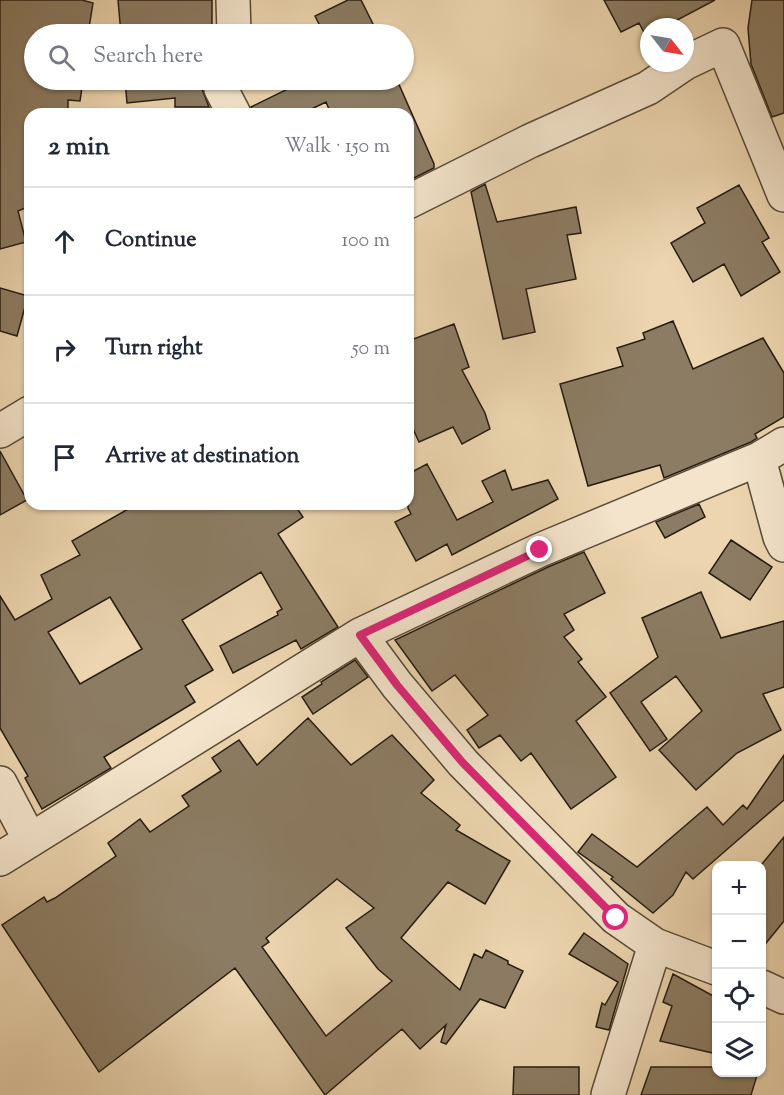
<!DOCTYPE html>
<html lang="en">
<head>
<meta charset="utf-8">
<style>
  :root { --surface:#fff; --page:#f6f6f7; --text:#1f2937; --muted:#747a83; --line:#e0e1e3 }
  body { margin:0; font-family:"Sorts Mill Goudy",serif; background:var(--page); color:var(--text) }
  .controls { position:absolute; right:18px; bottom:18px; display:grid; overflow:hidden; border-radius:12px; box-shadow:0 2px 4px #0004 }
  .controls button { width:54px; height:54px; display:grid; place-items:center; padding:0; border:0; border-bottom:2px solid var(--line); background:var(--surface); color:var(--text); font:30px sans-serif }
  .compass { position:absolute; left:640px; top:18px; width:54px; height:54px; border-radius:50%; background:var(--surface); box-shadow:0 2px 4px #0004; rotate:121deg }
  .stop { position:absolute; width:18px; height:18px; margin:-14px; border:4px solid #db2777; border-radius:50%; background:#fff }
  .stop.end { background:#db2777; border-color:#fff; box-shadow:0 2px 6px #0008 }
  .list { margin:0; padding:0; list-style:none }
  h2 { display:flex; justify-content:space-between; align-items:center; height:78px; margin:0; padding:0 24px; font-size:26px }
  h2 small { font-size:20px; font-weight:400; color:var(--muted) }
  .list li { display:grid; grid-template-columns:39px 1fr auto; gap:18px; align-items:center; box-sizing:border-box; height:108px; padding:0 24px; border-top:2px solid var(--line) }
  .list b { display:block; font-size:22px; white-space:nowrap }
  .list em { font-size:20px; font-style:normal; color:var(--muted) }
  .icon { flex:none; width:33px; height:33px; fill:none; stroke:currentColor; stroke-width:2; stroke-linecap:round; stroke-linejoin:round }
  .map { position:relative; flex:none; width:784px; height:1095px; overflow:hidden }
  .search { position:absolute; background:var(--surface); box-shadow:0 2px 4px #0004; left:24px; top:24px; width:390px; height:66px; display:flex; align-items:center; gap:15px; box-sizing:border-box; padding:0 21px; border-radius:33px; color:var(--muted); font-size:22px }
  .panel { position:absolute; background:var(--surface); box-shadow:0 2px 4px #0004; left:24px; top:108px; width:390px; height:402px; border-radius:18px }
  .map>svg:first-child { display:block }
  .building { fill:#8c7c63; stroke:#251c11; stroke-width:1.5; fill-rule:evenodd }
  .lines { fill:none; stroke-linecap:round; stroke-linejoin:round }
  .minor-casing { stroke:#574a38; stroke-width:36 }
  .minor { stroke:#f3e4cb; stroke-width:33 }
  .route { stroke:#db2777; stroke-width:8 }
</style>
</head>
<body>
<div class="map">
<svg width="784" height="1095" viewBox="0 0 784 1095">
  <rect width="100%" height="100%" fill="#ecd5af"/>
  <filter id="stains"><feTurbulence type="fractalNoise" baseFrequency=".00333" numOctaves="4"/><feColorMatrix values="0 0 0 0 .2 0 0 0 0 .09 0 0 0 0 .02 0 0 0 .5 -.17"/></filter>
  <radialGradient id="worn" r=".72"><stop offset=".6" stop-color="#630" stop-opacity="0"/><stop offset="1" stop-color="#630" stop-opacity=".3"/></radialGradient>
  <path class="building" d="M 0,0 L 82,0 L 93,3 L 88,34 L 34,34 L 34,80 L 83,80 L 80,101 L 68,100 L 68,114 L 30,114 L 30,206 L 18,211 L 26,242 L 0,249 Z
    M 118,0 L 212,0 L 212,34 L 121,34 Z
    M 348,0 L 361,0 L 378,34 L 324,34 L 315,16 Z
    M 604,0 L 715,0 L 664,27 L 649,27 L 649,35 L 646,36 L 639,23 L 621,32 Z
    M 752,0 L 784,0 L 784,113 L 772,117 L 751,64 L 748,28 Z
    M 125,80 L 205,80 L 202,89 L 209,107 L 175,107 L 175,98 L 127,103 Z
    M 306,80 L 397,80 L 434,164 L 434,168 L 408,181 L 408,114 L 331,114 L 326,102 L 301,114 L 253,114 L 251,107 Z
    M 485,184 L 497,222 L 576,207 L 581,233 L 567,235 L 576,279 L 526,289 L 535,332 L 503,339 L 471,192 Z
    M 739,185 L 769,238 L 762,242 L 780,272 L 741,296 L 724,264 L 693,282 L 671,243 L 705,223 L 697,208 Z
    M 0,288 L 28,296 L 17,336 L 0,331 Z
    M 673,321 L 693,369 L 763,338 L 784,373 L 784,417 L 755,434 L 757,438 L 751,442 L 664,478 L 660,465 L 588,486 L 560,384 L 623,366 L 617,348 L 645,339 L 643,333 Z
    M 454,324 L 469,367 L 462,370 L 485,413 L 490,429 L 462,444 L 453,427 L 419,442 L 408,418 L 408,341 Z
    M 0,451 L 27,500 L 0,515 Z
    M 427,464 L 457,520 L 493,502 L 482,481 L 505,470 L 512,490 L 548,480 L 558,499 L 452,555 L 447,544 L 416,561 L 395,522 L 411,514 L 408,508 L 408,474 Z
    M 137,504 L 294,504 L 303,517 L 278,534 L 338,627 L 301,649 L 296,640 L 233,673 L 220,646 L 278,615 L 277,612 L 282,609 L 261,572 L 182,620 L 213,670 L 185,686 L 195,702 L 104,757 L 111,768 L 42,809 L 25,778 L 28,776 L 0,728 L 0,596 L 15,620 L 52,599 L 41,575 L 80,555 L 72,541 ZM 110,597 L 142,649 L 80,684 L 48,632 Z
    M 699,504 L 705,517 L 665,538 L 656,522 Z
    M 731,540 L 772,567 L 750,600 L 709,573 Z
    M 584,552 L 605,593 L 564,614 L 574,630 L 564,637 L 582,659 L 578,662 L 606,697 L 576,721 L 616,777 L 571,809 L 531,753 L 521,761 L 500,735 L 479,748 L 467,730 L 488,715 L 455,675 L 432,691 L 395,640 L 548,567 Z
    M 701,592 L 721,638 L 784,621 L 784,687 L 763,694 L 781,730 L 737,753 L 696,790 L 659,750 L 702,711 L 676,676 L 641,702 L 667,739 L 650,751 L 610,693 L 658,657 L 642,618 Z
    M 355,660 L 368,677 L 313,714 L 302,697 L 322,684 L 321,682 Z
    M 308,718 L 351,765 L 392,735 L 434,780 L 421,793 L 460,825 L 456,830 L 510,861 L 485,904 L 448,882 L 401,938 L 460,990 L 474,954 L 482,958 L 486,950 L 508,961 L 508,964 L 523,971 L 505,1008 L 480,999 L 446,1044 L 441,1042 L 446,1025 L 420,1049 L 402,1029 L 325,1095 L 235,968 L 99,1072 L 2,925 L 44,897 L 47,902 L 55,898 L 116,856 L 108,843 L 140,819 L 150,832 L 189,806 L 182,796 L 221,771 L 212,758 L 239,740 L 257,765 ZM 337,879 L 374,908 L 346,928 L 378,969 L 392,981 L 326,1036 L 262,947 L 269,942 L 266,938 Z
    M 784,755 L 784,800 L 693,879 L 686,872 L 673,895 L 653,913 L 611,879 L 613,877 L 578,852 L 592,834 L 637,867 L 707,807 L 723,825 L 743,805 L 747,809 Z
    M 784,837 L 784,921 L 762,948 L 762,864 Z
    M 584,933 L 628,964 L 609,1030 L 596,1027 L 602,1003 L 605,1005 L 618,982 L 569,954 Z
    M 673,974 L 717,998 L 717,1054 L 660,1041 L 672,1006 L 663,1002 Z
    M 514,1067 L 579,1067 L 579,1095 L 513,1095 Z
    M 651,1067 L 717,1067 L 717,1072 L 758,1072 L 751,1095 L 641,1095 Z"/>
  <g class="lines">
    <defs>
      <path id="minor" d="M 233,0 L 234,34
        M 685,63 L 723,45 L 784,195
        M 227,80 L 221,89 L 234,114
        M 408,202 L 530,141 L 648,88 L 685,63
        M 0,431 L 30,413
        M 759,459 L 780,537 L 784,545
        M 360,635 L 397,685 L 463,763 L 616,918 L 655,945 L 716,968
        M 0,783 L 30,840
        M 0,859 L 360,635 L 540,550 L 759,459 L 784,444
        M 762,987 L 784,997
        M 608,1095 L 655,945"/>
    </defs>
    <use href="#minor" class="minor-casing"/>
    <use href="#minor" class="minor"/>
  </g>
  <g class="lines">
    <path class="route" d="M 540,550 L 360,635 L 397,685 L 463,763 L 616,918"/>
  </g>
  <rect width="100%" height="100%" filter="url(#stains)"/>
  <rect width="100%" height="100%" fill="url(#worn)"/>
</svg>
<div class="controls">
<button>+</button>
<button>−</button>
<button><svg class="icon" aria-label="locate" viewBox="0 0 24 24"><circle cx="12" cy="12" r="6"/><path d="M12 2v4M12 18v4M2 12h4M18 12h4"/></svg></button>
<button><svg class="icon" aria-label="layers" viewBox="0 0 24 24"><path d="M12 4l9 5-9 5-9-5zM3 14l9 5 9-5"/></svg></button>
</div>
<svg class="compass" viewBox="-18 -18 36 36"><path d="M0-13l5 13h-10z" fill="#e53935"/><path d="M0 13l5-13h-10z" fill="#747a83"/></svg>
<div class="stop" style="left:616px;top:918px"></div>
<div class="stop end" style="left:540px;top:550px"></div>
<div class="search"><svg class="icon" aria-label="search" viewBox="0 0 24 24"><circle cx="10" cy="10" r="6"/><path d="M15 15l6 6"/></svg>Search here</div>
<section class="panel">
<h2>2 min<small>Walk · 150 m</small></h2>
<ul class="list">
<li><svg class="icon" aria-label="ahead" viewBox="0 0 24 24"><path d="M12 20V5M6 11l6-6 6 6"/></svg><div><b>Continue</b></div><em>100 m</em></li>
<li><svg class="icon" aria-label="right" viewBox="0 0 24 24"><path d="M7 20v-9h11M14 6l5 5-5 5"/></svg><div><b>Turn right</b></div><em>50 m</em></li>
<li><svg class="icon" aria-label="arrive" viewBox="0 0 24 24"><path d="M6 21V4h12l-3 4 3 4H6"/></svg><div><b>Arrive at destination</b></div></li>
</ul>
</section>
</div>
</body>
</html>
